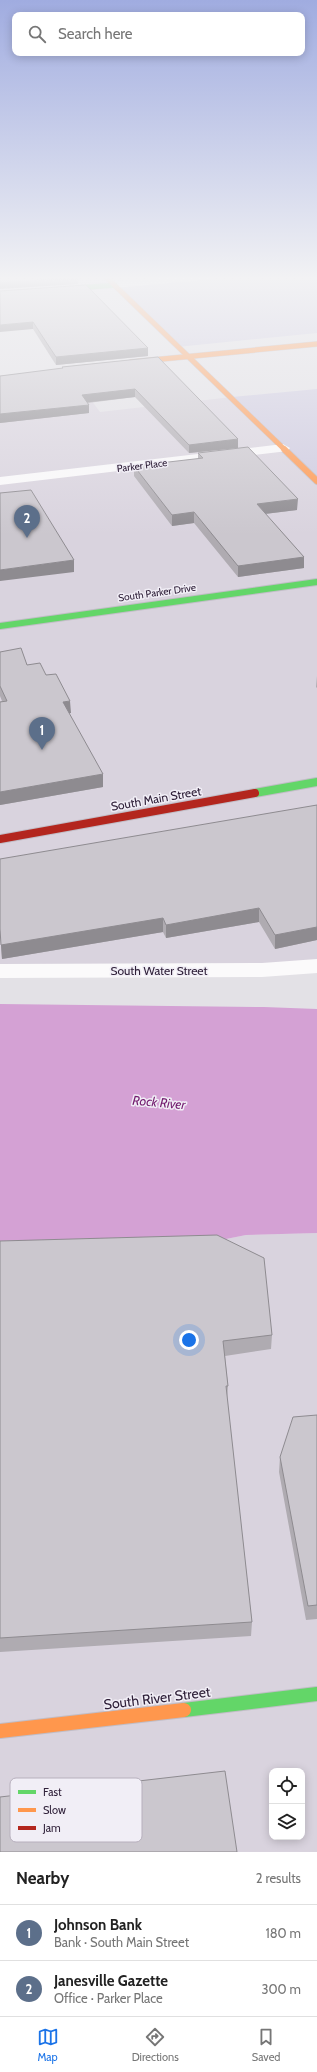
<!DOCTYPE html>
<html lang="en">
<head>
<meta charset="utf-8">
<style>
  :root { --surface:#fff; --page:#f2f2f2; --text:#222; --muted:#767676; --line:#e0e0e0; --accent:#1a73e8 }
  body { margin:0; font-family:Cabin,sans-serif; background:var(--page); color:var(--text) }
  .controls { position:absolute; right:12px; bottom:12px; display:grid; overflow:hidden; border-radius:8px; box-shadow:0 2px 10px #0003 }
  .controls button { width:36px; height:36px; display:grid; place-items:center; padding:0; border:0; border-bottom:1px solid var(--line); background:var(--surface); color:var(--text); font:20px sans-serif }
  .you { position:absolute; left:189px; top:1340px; width:14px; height:14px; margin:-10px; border:3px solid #fff; border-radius:50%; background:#1a73e8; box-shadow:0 0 0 6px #1a73e833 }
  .badge { display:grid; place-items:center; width:26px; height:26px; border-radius:50%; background:var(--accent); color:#fff; font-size:13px; font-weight:700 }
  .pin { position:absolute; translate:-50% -33px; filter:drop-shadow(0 1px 2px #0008) }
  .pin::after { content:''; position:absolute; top:21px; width:14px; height:12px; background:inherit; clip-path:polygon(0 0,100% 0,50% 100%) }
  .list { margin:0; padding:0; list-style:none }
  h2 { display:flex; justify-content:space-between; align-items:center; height:52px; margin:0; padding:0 16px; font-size:17px }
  h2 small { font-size:13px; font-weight:400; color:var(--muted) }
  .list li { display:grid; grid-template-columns:26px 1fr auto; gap:12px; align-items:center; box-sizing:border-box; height:56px; padding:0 16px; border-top:1px solid var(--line) }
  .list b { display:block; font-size:15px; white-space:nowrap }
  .list p { margin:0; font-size:13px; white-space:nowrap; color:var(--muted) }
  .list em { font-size:13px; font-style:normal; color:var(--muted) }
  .icon { flex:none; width:22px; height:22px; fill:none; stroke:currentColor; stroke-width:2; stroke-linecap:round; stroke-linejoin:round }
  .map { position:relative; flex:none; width:317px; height:1852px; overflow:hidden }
  .search { position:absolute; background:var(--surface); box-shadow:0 2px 10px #0003; left:12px; right:12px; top:12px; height:44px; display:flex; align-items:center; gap:10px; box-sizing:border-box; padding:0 14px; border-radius:8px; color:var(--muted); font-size:15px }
  .sheet { height:164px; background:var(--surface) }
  nav { display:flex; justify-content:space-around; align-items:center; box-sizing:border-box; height:56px; border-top:1px solid var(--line); background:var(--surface); font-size:11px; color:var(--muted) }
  nav a { display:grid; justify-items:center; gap:2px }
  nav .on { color:var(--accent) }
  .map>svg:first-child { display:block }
  .built { fill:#d9d3de; fill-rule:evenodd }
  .green { fill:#cecae0 }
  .water { fill:#d4a1d4 }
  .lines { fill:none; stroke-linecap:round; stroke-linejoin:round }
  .fast-far3-casing { stroke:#c1bdc6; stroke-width:6 }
  .fast-far2-casing { stroke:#c1bdc6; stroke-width:8 }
  .fast-far1-casing { stroke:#c1bdc6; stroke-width:10 }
  .fast-casing { stroke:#c1bdc6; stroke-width:16 }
  .slow-far2-casing { stroke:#c1bdc6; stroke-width:6 }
  .slow-far1-casing { stroke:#c1bdc6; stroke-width:8 }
  .slow-casing { stroke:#c1bdc6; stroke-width:16 }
  .jam-casing { stroke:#c1bdc6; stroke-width:10 }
  .street { fill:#fbfafb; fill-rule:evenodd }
  .fast-far3 { stroke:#63d668; stroke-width:5 }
  .fast-far2 { stroke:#63d668; stroke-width:6 }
  .fast-far1 { stroke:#63d668; stroke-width:8 }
  .fast { stroke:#63d668; stroke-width:14 }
  .slow-far2 { stroke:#ff974d; stroke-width:5 }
  .slow-far1 { stroke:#ff974d; stroke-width:6 }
  .slow { stroke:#ff974d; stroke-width:14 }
  .jam { stroke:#b3261e; stroke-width:8 }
  .wall { fill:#afabb1 }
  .shaded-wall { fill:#8e8b90 }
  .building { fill:#cbc7ce; stroke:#8e8b90 }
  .labels { text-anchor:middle; stroke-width:3; stroke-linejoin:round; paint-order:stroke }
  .far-street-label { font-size:10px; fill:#2f2039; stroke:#f1eef6 }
  .street-label { font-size:12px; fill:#2f2039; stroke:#f1eef6 }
  .water-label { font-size:13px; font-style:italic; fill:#731c6f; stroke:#f1eef6 }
  .near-street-label { font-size:14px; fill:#2f2039; stroke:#f1eef6 }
  .key { fill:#f1eef6; stroke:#b7b0bd; stroke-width:1 }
  .key-label { font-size:11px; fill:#2f2039 }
</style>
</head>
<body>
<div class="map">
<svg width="317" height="1852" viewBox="0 0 317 1852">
  <rect width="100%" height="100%" fill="#e3e1e6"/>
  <path class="built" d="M 0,381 L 85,392 L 100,412 L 232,397 L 317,481 L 317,966 L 0,971 Z
    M 317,1233 L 317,1852 L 0,1852 L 0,1246 L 221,1240 L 246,1235 ZM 272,1771 L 302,1771 L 302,1837 L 272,1837 Z"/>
  <path class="green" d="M 213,276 L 317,276 L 317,333 L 177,347 L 115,285 Z
    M 317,389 L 317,481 L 232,397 Z"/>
  <path class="water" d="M 0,1004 L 264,1007 L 317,1009 L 317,1233 L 246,1235 L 221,1240 L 0,1246 Z"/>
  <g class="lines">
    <defs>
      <path id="fast-far3" d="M 0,294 L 115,285"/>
      <path id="fast-far2" d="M 0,626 L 317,582"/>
      <path id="fast-far1" d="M 255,793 L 317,782"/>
      <path id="fast" d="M 184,1710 L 317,1694"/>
      <path id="slow-far2" d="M 105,276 L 285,450
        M 131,362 L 317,344"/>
      <path id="slow-far1" d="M 284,449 L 317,481"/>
      <path id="slow" d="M 0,1731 L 184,1710"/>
      <path id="jam" d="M 0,839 L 255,793"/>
    </defs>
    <use href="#fast-far3" class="fast-far3-casing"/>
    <use href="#fast-far2" class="fast-far2-casing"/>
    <use href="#fast-far1" class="fast-far1-casing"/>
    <use href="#fast" class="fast-casing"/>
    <use href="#slow-far2" class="slow-far2-casing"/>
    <use href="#slow-far1" class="slow-far1-casing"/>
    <use href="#slow" class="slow-casing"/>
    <use href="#jam" class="jam-casing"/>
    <path class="street" d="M 180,276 L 218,276 L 213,279 L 115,288 L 110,285 L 115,282 Z
      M 283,444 L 290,448 L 288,451 L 0,485 L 0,477 Z
      M 317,959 L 317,973 L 262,977 L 0,978 L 0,964 L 262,963 Z"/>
    <use href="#fast-far3" class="fast-far3"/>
    <use href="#fast-far2" class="fast-far2"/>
    <use href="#fast-far1" class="fast-far1"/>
    <use href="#fast" class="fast"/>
    <use href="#slow-far2" class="slow-far2"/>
    <use href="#slow-far1" class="slow-far1"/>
    <use href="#slow" class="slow"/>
    <use href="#jam" class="jam"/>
  </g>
  <path class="wall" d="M 0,291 L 148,348 L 148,356 L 56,365 L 33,329 Z
    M 158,357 L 238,448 L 189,453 L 135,397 L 88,403 L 89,413 L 0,423 L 0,376 L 62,369 L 62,367 Z
    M 198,453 L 297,510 L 265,514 L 304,557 L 304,568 L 238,577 L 194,523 L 172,526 L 134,476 L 134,466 L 198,459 Z
    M 0,652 L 27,665 L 46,675 L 71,713 L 69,713 L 103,787 L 0,805 L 0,702 L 2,701 L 0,696 Z
    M 317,676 L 317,688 L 316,687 Z
    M 317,805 L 317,940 L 275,949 L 259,922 L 166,938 L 163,932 L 2,959 L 0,931 Z
    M 0,1241 L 272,1335 L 271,1349 L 225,1356 L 228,1386 L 227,1399 L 252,1622 L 251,1636 L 0,1652 Z
    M 317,1415 L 317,1619 L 306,1620 L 279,1472 L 280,1457 Z"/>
  <path class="shaded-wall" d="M 78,277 L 78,284 L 0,289 L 0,283 Z
    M 33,322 L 33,329 L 0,332 L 0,325 Z
    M 148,348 L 148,356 L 56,365 L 56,357 Z
    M 135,389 L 135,397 L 82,403 L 82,395 Z
    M 89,405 L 89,413 L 0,423 L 0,414 Z
    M 238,439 L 238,448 L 189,453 L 189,445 Z
    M 298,499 L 297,510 L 256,515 L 257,504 Z
    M 194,512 L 194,523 L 172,526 L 172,515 Z
    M 304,557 L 304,568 L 238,577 L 238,566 Z
    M 74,560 L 74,572 L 0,581 L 0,570 Z
    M 70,701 L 71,713 L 63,714 L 63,702 Z
    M 103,774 L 103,787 L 0,805 L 0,792 Z
    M 259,908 L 259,922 L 166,938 L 166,925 Z
    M 163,918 L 163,932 L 2,959 L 1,945 Z
    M 317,927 L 317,940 L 275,949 L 275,935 Z"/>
  <path class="building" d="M 0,276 L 77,276 L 78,277 L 0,283 Z
    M 86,285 L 148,348 L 56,357 L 33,322 L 0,325 L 0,291 Z
    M 158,357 L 238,439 L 189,445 L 135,389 L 82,395 L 89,405 L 0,414 L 0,376 L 63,368 L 62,367 Z
    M 248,447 L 298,499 L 257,504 L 304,557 L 238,566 L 194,512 L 172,515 L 134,466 L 203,458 L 198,453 Z
    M 31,490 L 74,560 L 0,570 L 0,493 Z
    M 21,648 L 27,665 L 40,663 L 46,675 L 56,674 L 70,701 L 63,702 L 103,774 L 0,792 L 0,702 L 7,701 L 0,686 L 0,652 Z
    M 317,805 L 317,927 L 275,935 L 259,908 L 166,925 L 163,918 L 1,945 L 0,929 L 0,859 Z
    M 217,1235 L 264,1258 L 272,1335 L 223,1341 L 228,1386 L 226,1386 L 252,1622 L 0,1638 L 0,1241 Z
    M 317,1415 L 317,1605 L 308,1606 L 280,1457 L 293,1417 Z
    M 225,1771 L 237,1852 L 0,1852 L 0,1797 Z"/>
  <linearGradient id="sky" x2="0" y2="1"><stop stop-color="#a0ace0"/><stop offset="0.52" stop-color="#f2f2f4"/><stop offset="1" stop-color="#f2f2f4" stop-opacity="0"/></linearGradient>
  <rect width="317" height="535" fill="url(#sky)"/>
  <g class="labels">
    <g class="far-street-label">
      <text transform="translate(142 465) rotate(-7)" y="4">Parker Place</text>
      <text transform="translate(157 592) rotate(-8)" y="4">South Parker Drive</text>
    </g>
    <g class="street-label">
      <text transform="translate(156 799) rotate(-10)" y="4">South Main Street</text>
      <text x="159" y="975">South Water Street</text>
    </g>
    <g class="water-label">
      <text transform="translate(159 1102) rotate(5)" y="5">Rock River</text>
    </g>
    <g class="near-street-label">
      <text transform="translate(157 1698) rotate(-7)" y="5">South River Street</text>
    </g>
  </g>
  <rect x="10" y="1778" width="132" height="64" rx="6" class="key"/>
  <rect x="18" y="1790" width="18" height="4" fill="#63d668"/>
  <rect x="18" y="1808" width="18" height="4" fill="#ff974d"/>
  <rect x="18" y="1826" width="18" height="4" fill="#b3261e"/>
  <g class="key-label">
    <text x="43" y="1796">Fast</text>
    <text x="43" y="1814">Slow</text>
    <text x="43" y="1832">Jam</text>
  </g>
</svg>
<div class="controls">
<button><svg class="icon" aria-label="locate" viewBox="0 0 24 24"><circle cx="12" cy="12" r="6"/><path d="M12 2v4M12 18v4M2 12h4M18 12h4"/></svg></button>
<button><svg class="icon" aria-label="layers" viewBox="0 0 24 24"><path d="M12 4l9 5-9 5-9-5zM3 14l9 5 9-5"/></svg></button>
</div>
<div class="you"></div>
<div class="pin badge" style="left:42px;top:750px;background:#5c6f8a">1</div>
<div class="pin badge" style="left:27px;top:538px;background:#5c6f8a">2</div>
<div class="search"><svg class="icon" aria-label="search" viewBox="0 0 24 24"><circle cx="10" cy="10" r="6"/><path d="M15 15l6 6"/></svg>Search here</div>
</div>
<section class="sheet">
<h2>Nearby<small>2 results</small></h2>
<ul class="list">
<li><span class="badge" style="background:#5c6f8a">1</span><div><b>Johnson Bank</b><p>Bank · South Main Street</p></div><em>180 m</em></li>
<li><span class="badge" style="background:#5c6f8a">2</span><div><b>Janesville Gazette</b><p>Office · Parker Place</p></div><em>300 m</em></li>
</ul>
</section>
<nav>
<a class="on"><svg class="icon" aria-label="map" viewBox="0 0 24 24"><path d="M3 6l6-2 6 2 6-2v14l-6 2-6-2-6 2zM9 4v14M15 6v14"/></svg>Map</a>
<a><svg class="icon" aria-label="directions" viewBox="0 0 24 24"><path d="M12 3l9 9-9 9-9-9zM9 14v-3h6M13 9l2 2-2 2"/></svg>Directions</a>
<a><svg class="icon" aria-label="saved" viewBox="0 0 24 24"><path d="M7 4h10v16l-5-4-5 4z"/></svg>Saved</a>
</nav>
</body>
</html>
